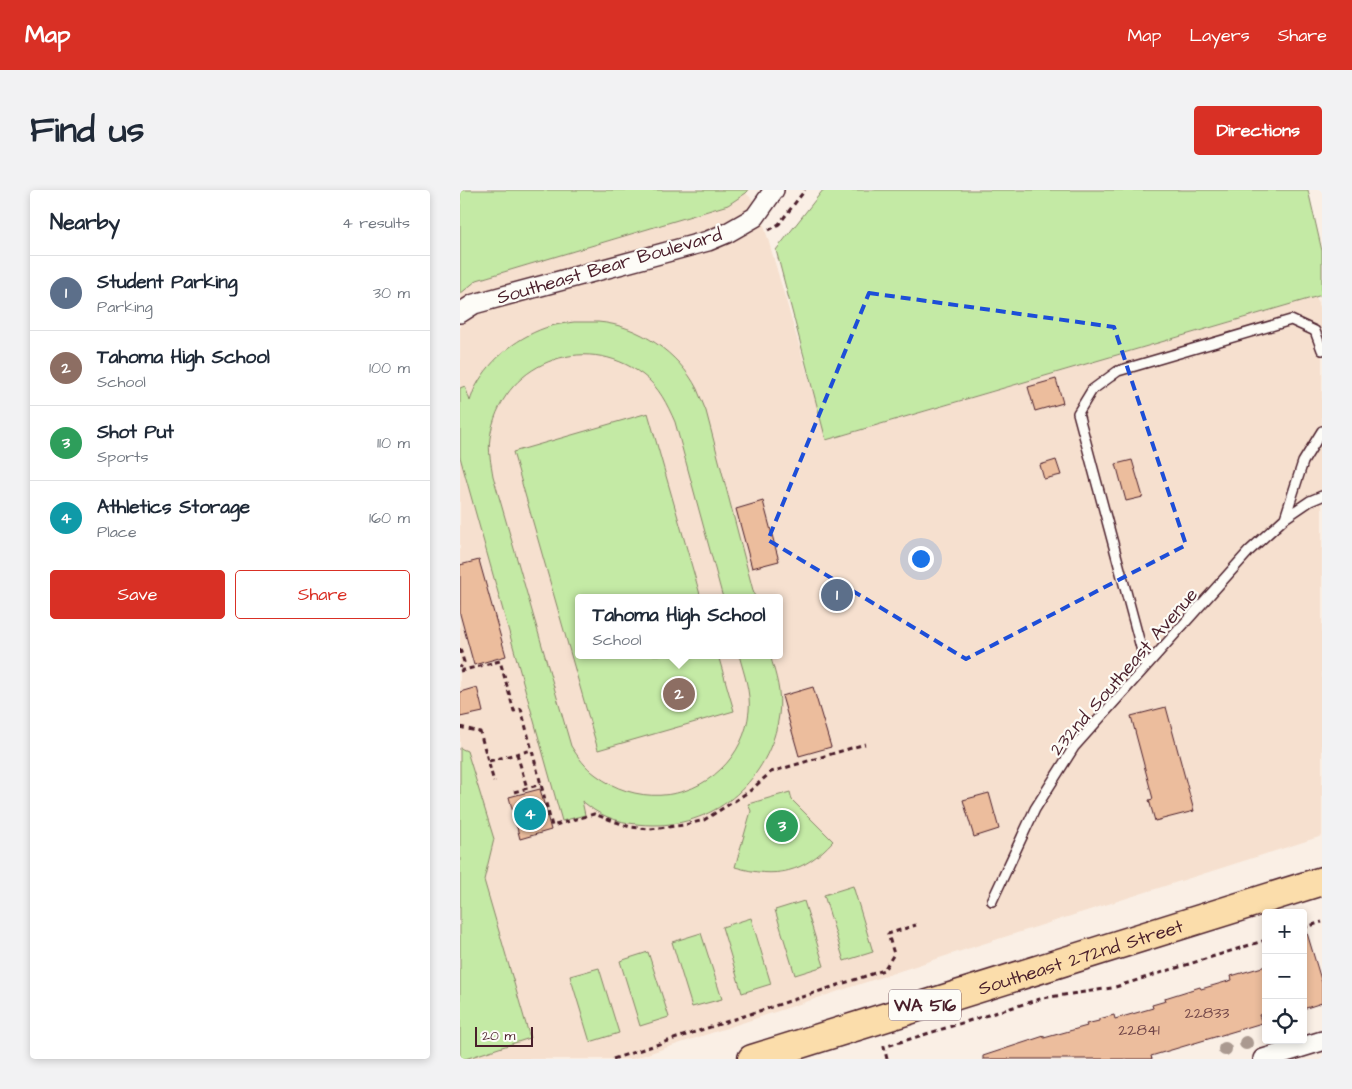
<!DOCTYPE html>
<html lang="en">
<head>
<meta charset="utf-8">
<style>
  :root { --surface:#fff; --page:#f2f2f3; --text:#1f2937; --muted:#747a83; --line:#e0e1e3; --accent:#d93025 }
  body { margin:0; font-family:"Architects Daughter",sans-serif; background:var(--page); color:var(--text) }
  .controls { position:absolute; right:15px; bottom:15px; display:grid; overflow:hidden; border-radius:5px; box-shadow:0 2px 8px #0003 }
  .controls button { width:45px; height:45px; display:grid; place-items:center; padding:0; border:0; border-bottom:1px solid var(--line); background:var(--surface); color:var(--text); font:25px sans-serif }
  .scale { position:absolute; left:15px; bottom:12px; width:58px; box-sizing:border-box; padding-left:5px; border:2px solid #4a1f2b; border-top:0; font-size:14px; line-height:18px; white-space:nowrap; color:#4a1f2b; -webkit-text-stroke:4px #fdfcf7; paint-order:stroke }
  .you { position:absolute; left:460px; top:368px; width:18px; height:18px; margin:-12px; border:4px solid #fff; border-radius:50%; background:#1a73e8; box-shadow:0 0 0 8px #1a73e833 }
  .badge { display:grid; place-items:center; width:32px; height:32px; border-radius:50%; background:var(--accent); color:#fff; font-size:16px; font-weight:700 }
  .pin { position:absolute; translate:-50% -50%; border:2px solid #fff; box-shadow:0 1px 5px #0006 }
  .popup { position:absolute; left:115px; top:404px; width:208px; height:65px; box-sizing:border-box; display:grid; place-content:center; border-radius:5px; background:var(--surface); filter:drop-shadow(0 1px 4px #0005); font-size:16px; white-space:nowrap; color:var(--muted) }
  .popup b { font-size:19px; color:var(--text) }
  .popup::after { content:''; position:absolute; left:50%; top:100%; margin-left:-10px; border:10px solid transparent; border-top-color:var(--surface) }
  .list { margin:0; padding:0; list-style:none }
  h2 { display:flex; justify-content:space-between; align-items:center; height:65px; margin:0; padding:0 20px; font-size:21px }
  h2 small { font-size:16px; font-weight:400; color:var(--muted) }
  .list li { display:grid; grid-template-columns:32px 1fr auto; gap:15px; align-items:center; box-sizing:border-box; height:75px; padding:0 20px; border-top:1px solid var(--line) }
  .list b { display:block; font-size:19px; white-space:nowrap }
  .list p { margin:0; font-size:16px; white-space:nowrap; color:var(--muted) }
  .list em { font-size:16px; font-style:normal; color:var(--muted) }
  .actions { display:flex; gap:10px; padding:15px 20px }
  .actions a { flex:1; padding:11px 0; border:1px solid var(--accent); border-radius:5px; text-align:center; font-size:18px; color:var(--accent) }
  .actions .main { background:var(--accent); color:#fff }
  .icon { flex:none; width:28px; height:28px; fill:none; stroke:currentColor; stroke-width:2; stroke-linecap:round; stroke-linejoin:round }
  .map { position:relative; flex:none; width:862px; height:869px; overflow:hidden; border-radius:5px }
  header { display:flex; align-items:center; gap:30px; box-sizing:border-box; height:70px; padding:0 25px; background:var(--accent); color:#fff }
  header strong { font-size:24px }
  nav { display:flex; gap:28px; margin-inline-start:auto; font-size:18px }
  .intro { display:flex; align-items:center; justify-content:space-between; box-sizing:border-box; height:120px; padding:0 30px }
  h1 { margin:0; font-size:35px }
  .button { padding:12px 22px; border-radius:5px; background:var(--accent); color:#fff; font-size:18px; font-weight:700 }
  main { display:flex; gap:30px; padding:0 30px }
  aside { flex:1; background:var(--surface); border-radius:5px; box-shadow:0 2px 8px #0003 }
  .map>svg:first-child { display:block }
  .built { fill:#f6e0cf; fill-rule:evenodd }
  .green { fill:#c4eaa5; stroke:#878468 }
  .building { fill:#ecbd9d; stroke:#4a1f2b }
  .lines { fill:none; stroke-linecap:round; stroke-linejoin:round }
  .lane-casing { stroke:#4a1f2b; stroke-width:12 }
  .street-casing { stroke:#4a1f2b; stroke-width:22 }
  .primary-casing { stroke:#4a1f2b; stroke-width:31 }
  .path { stroke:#4a1f2b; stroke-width:3; stroke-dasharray:5 4; stroke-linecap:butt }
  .lane { stroke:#fdfcf7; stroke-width:9 }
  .street { stroke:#fdfcf7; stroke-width:19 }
  .primary { stroke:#fbddab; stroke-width:28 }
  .tree { fill:#aa9990 }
  .marked { fill:none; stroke:#1d4ed8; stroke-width:4; stroke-dasharray:10 6; stroke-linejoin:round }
  .labels { text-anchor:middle; stroke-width:4.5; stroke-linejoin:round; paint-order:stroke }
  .number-label { font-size:16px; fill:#724648 }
  .shield { fill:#fdfcf7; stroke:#806168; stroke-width:1 }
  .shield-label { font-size:18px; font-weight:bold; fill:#4a1f2b }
  .street-label { font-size:19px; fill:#4a1f2b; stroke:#fdfcf7 }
</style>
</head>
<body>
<header>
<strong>Map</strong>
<nav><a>Map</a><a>Layers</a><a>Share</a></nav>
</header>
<div class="intro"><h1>Find us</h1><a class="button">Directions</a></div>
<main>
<aside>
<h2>Nearby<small>4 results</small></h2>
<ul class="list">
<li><span class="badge" style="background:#5c6f8a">1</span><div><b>Student Parking</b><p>Parking</p></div><em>30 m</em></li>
<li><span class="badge" style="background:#8d6e63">2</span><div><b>Tahoma High School</b><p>School</p></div><em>100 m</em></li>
<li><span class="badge" style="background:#2e9e5b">3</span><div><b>Shot Put</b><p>Sports</p></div><em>110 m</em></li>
<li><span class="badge" style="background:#0f9aa8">4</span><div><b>Athletics Storage</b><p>Place</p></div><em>160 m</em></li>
</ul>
<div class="actions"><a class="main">Save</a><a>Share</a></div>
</aside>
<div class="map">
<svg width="862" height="869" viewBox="0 0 862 869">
  <rect width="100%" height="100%" fill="#faefe5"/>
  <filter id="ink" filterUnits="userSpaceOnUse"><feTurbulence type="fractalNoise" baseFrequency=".02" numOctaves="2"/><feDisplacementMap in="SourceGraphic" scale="10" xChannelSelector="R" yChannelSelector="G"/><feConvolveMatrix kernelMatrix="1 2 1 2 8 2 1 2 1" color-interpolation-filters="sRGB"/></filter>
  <g filter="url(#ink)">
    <path class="built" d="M 286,3 L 298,15 L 367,250 L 856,107 L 862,127 L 862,646 L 510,758 L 172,869 L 0,869 L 0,104 L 17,90 L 268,15 ZM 119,408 L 319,408 L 319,465 L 119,465 Z"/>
    <path class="green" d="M 0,0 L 289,0 L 286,3 L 268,15 L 17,90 L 0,104 Z
      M 363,0 L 848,0 L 862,61 L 862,105 L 366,250 L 316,60 Z
      M 114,132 C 122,132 130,132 138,132 C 178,135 219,163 237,199 C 240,206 243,214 246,221 L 295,408 L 263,408 L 215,232 C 207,214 199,197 183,185 C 124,140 40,174 30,248 C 28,261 31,273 33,286 L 111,556 C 118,567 125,577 136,585 C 174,614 227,612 261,579 C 277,564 287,543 289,521 C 291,502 284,484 279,465 L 310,465 C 316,485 322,504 319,525 C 310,589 257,636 193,635 C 173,635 151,631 134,620 C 130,617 126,614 122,611 L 125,625 L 102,631 L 0,267 L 0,198 L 5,196 L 10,211 C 12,206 13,201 16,196 C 31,168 60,145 91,136 C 99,134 107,133 114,132 Z
      M 188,223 L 241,408 L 119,408 L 119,465 L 258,465 L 274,521 L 138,560 L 53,262 Z
      M 0,558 L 7,561 L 34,649 L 24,690 L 70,848 L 5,869 L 0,869 Z
      M 330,602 L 332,610 L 373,651 C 344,683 316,689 275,677 L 291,621 L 288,614 Z
      M 393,696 L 413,762 L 384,771 L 364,705 Z
      M 344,711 L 364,776 L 335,785 L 315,720 Z
      M 291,728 L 311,794 L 282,803 L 262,737 Z
      M 241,743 L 262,809 L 232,817 L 212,752 Z
      M 188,762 L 209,827 L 180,836 L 160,771 Z
      M 139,778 L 159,843 L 130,852 L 110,786 Z"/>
    <path class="building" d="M 596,189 L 603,213 L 575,221 L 568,197 Z
      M 596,270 L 601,285 L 584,289 L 580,275 Z
      M 672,270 L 683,307 L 666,311 L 656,274 Z
      M 303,311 L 319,371 L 292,378 L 276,319 Z
      M 19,370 L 46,466 L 14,475 L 0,424 L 0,375 Z
      M 17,497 L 23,522 L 0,527 L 0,502 Z
      M 353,497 L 371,557 L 339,566 L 322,506 Z
      M 706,517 L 734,621 L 695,631 L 689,610 L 693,609 L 671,526 Z
      M 80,599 L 91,640 L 60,649 L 49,607 Z
      M 529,603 L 539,639 L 514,647 L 503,610 Z
      M 843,743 L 847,743 L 862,793 L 862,813 L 843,819 Z
      M 806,776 L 806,823 L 799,825 L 802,833 L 691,866 L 692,869 L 523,869 L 523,866 L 584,846 L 584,848 L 627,836 L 626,834 L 639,831 L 639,829 L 654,825 L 655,829 L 693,818 L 692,815 L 706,811 L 705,808 L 740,797 L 741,799 L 772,790 L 771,786 Z"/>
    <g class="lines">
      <defs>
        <path id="lane" d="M 825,328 L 843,272 L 862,241
          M 686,476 L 618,223 L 632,200 L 658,181 L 831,130 L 855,141 L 862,160
          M 532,711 L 575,619 L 614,557 L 789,361 L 825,328 L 850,311 L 862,306"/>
        <path id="street" d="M 0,123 L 14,114 L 248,51 L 267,43 L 295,27 L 314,0
          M 803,869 L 862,851"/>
        <g id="primary">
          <path id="s1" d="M 292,869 L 862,691"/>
        </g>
      </defs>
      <use href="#lane" class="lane-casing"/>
      <use href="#street" class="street-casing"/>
      <use href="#primary" class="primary-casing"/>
      <path class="path" d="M 309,40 L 319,34 L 345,0
        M 0,459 L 4,472 L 0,478
        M 0,481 L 40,471 L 54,521 L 61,519 L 92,636 L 134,624 L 170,637 L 190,639 L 225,635 L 244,630 L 273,612 L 291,600 L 311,582 L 405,554
        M 0,537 L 20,542 L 34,592
        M 57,564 L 67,598
        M 29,571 L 72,560
        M 54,602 L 81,594
        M 843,738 L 862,732
        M 153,869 L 424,780 L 434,764 L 428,744 L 456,735
        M 427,869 L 424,857 L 583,808 L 652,798 L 806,750"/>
      <use href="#lane" class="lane"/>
      <use href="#street" class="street"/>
      <use href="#primary" class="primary"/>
    </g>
    <g class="tree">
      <circle cx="786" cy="853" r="7"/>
      <circle cx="765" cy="859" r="7"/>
    </g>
  </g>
  <path class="marked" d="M 409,103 L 654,137 L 726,355 L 506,469 L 308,350 Z"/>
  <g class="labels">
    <g class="number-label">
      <text x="747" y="828">22833</text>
      <text x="679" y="845">22841</text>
    </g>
    <rect class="shield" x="429" y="799.5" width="72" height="31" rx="4"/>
    <g class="shield-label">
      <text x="465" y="821">WA 516</text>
    </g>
    <g class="street-label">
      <text transform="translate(149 75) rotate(-16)" y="7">Southeast Bear Boulevard</text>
      <text transform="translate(663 481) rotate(-49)" y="7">232nd Southeast Avenue</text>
      <text dy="7" stroke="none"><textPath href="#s1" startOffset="344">Southeast 272nd Street</textPath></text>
    </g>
  </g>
</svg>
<div class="controls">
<button>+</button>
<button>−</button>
<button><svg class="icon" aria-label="locate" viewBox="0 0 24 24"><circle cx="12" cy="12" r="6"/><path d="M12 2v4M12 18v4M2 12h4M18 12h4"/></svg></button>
</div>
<div class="scale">20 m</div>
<div class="you"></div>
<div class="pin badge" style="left:377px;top:405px;background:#5c6f8a">1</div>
<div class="pin badge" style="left:219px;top:504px;background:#8d6e63">2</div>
<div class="popup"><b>Tahoma High School</b>School</div>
<div class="pin badge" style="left:322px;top:636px;background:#2e9e5b">3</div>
<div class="pin badge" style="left:70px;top:624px;background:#0f9aa8">4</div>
</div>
</main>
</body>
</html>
